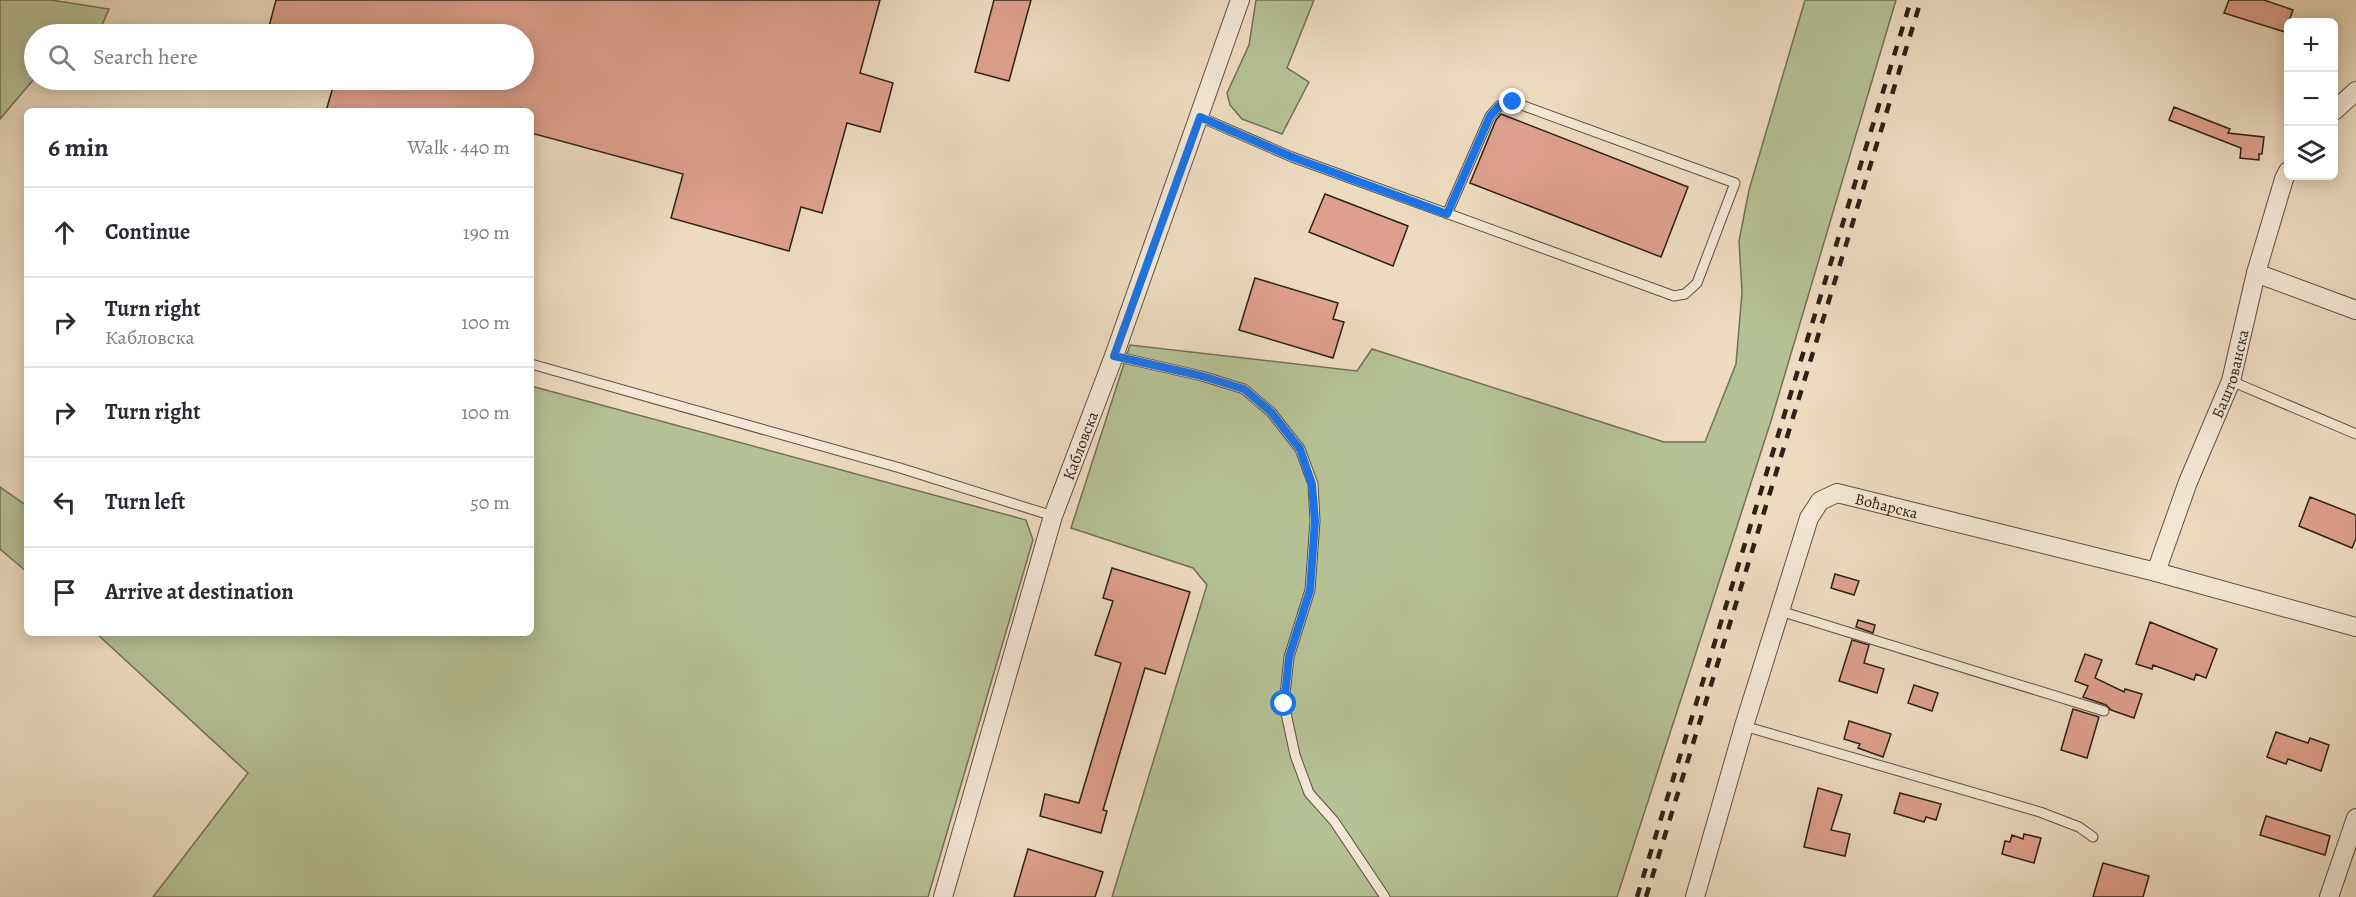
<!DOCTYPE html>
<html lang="en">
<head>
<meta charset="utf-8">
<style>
  :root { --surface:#fff; --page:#f7f7f7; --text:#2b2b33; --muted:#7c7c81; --line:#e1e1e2 }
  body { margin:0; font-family:Alegreya,serif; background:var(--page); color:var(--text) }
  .controls { position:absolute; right:18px; top:18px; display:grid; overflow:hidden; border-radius:9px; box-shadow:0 3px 15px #0003 }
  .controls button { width:54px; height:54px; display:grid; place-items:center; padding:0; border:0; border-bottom:2px solid var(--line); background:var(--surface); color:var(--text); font:30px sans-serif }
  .stop { position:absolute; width:18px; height:18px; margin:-14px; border:4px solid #1a73e8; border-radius:50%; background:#fff }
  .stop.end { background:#1a73e8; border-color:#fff; box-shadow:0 2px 6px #0008 }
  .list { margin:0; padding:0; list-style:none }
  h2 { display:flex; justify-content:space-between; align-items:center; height:78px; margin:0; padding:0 24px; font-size:26px }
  h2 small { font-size:20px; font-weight:400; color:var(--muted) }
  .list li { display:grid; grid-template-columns:39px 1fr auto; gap:18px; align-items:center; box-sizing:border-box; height:90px; padding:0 24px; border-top:2px solid var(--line) }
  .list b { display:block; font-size:22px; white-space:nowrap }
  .list p { margin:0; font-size:20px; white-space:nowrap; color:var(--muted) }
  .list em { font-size:20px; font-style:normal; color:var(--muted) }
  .icon { flex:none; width:33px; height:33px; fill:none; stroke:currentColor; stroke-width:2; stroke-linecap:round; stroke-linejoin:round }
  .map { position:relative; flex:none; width:2356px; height:897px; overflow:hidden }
  .search { position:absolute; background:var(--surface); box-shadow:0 3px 15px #0003; left:24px; top:24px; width:510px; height:66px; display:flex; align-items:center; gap:15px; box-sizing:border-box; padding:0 21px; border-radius:33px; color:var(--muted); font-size:22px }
  .panel { position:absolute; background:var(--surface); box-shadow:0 3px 15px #0003; left:24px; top:108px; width:510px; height:528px; border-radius:9px }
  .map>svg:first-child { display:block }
  .green { fill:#b5c194; stroke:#727156; stroke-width:1.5 }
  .building { fill:#dda08c; stroke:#2f2117; stroke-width:1.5 }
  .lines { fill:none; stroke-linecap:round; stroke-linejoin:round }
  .service-casing { stroke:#5e5041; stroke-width:11 }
  .minor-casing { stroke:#5e5041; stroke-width:20 }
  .service { stroke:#f3e8d5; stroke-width:9 }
  .minor { stroke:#f3e8d5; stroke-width:18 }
  .rail { stroke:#2f2117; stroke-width:4.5; stroke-dasharray:10 10; stroke-linecap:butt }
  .route { stroke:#1a73e8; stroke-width:8 }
  .labels { text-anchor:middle; stroke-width:6; stroke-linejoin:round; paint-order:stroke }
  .street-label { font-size:16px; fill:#2f2117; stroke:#f3e8d5 }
</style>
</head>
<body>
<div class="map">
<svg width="2356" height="897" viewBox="0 0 2356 897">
  <rect width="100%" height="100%" fill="#eddbbf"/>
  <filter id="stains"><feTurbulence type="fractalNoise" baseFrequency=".00333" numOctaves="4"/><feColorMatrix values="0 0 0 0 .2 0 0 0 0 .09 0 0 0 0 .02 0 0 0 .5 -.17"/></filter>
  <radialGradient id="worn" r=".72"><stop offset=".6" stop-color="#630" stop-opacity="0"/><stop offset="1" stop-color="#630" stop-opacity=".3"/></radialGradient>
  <path class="green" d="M 0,0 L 51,0 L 109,9 L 98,34 L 34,34 L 34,79 L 0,119 Z
    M 1256,0 L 1314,0 L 1287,68 L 1309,82 L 1282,134 L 1242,119 L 1230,105 L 1227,93 L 1249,45 Z
    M 1805,0 L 1896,0 L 1771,421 L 1617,897 L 1112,897 L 1207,585 L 1193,568 L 1071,528 L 1130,345 L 1357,371 L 1372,349 L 1664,442 L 1705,442 L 1736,364 L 1742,292 L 1739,241 L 1749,190 Z
    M 531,386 L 1026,520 L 1033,540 L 928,897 L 153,897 L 248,773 L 96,633 L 531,633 Z
    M 0,487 L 27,506 L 27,572 L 0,549 Z"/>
  <path class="building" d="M 276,0 L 880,0 L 860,73 L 893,83 L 880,132 L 847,123 L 822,213 L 801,207 L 789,251 L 671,218 L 683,174 L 531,133 L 531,111 L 326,111 L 335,80 L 524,80 L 524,34 L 267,34 Z
    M 994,0 L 1031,0 L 1009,81 L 975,72 Z
    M 2229,0 L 2264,0 L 2293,10 L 2285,32 L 2224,13 Z
    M 2174,107 L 2230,129 L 2228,133 L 2264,137 L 2262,154 L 2259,154 L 2259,160 L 2240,158 L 2241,148 L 2169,120 Z
    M 1501,114 L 1688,187 L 1661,257 L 1470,183 L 1496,120 Z
    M 1325,194 L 1408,226 L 1393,266 L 1309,232 Z
    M 1255,278 L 1338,303 L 1333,319 L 1344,322 L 1333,358 L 1239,330 Z
    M 2310,497 L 2356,515 L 2356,539 L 2352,548 L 2299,526 Z
    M 1112,568 L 1190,592 L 1165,674 L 1145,668 L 1103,810 L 1107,811 L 1101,833 L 1040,816 L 1045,794 L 1079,803 L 1121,663 L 1095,655 L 1113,601 L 1103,598 Z
    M 1835,574 L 1859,581 L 1854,595 L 1831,588 Z
    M 1858,620 L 1875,625 L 1873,633 L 1856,627 Z
    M 2150,622 L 2217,649 L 2206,678 L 2196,674 L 2194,680 L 2153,665 L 2152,669 L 2136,664 Z
    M 1852,640 L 1869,645 L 1864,663 L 1884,669 L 1877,693 L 1839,681 Z
    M 2085,654 L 2102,660 L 2095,678 L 2124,692 L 2125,689 L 2142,694 L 2134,718 L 2111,710 L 2106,705 L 2083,697 L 2088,686 L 2075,681 Z
    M 1914,685 L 1938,693 L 1932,711 L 1908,703 Z
    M 2073,709 L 2099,717 L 2087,758 L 2061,750 Z
    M 1849,721 L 1891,734 L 1883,757 L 1858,748 L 1860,744 L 1844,739 Z
    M 2276,732 L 2308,743 L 2310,738 L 2329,745 L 2321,771 L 2288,759 L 2286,764 L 2267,757 Z
    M 1818,788 L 1842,795 L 1831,830 L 1850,834 L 1845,856 L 1804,847 Z
    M 1900,793 L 1941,804 L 1936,820 L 1926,817 L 1924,822 L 1894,813 Z
    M 2266,816 L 2330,836 L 2325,855 L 2260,835 Z
    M 2024,834 L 2041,838 L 2034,863 L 2002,854 L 2005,841 L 2010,842 L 2012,835 L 2023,839 Z
    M 1028,849 L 1103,872 L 1095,897 L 1014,897 Z
    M 2103,863 L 2149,876 L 2143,897 L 2093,897 Z"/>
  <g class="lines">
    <defs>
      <path id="service" d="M 1200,117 L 1292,157 L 1674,296 L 1685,294 L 1697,283 L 1735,183 L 1513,102 L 1499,106 L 1490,116 L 1447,214
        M 1114,356 L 1202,376 L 1244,389 L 1271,412 L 1300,449 L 1313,484 L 1315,521 L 1310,590 L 1289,657 L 1284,704 L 1295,755 L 1309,793 L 1334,821 L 1385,897
        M 531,364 L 900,468 L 1053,516
        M 2231,381 L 2356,434
        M 1780,611 L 2104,711
        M 1744,726 L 2040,812 L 2079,827 L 2093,837"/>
      <g id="minor">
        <path d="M 2334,111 L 2356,91"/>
        <path d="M 2256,273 L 2356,310"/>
        <path id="s1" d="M 2156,572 L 2188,482 L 2231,381 L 2256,273 L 2284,179 L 2288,171"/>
        <path id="s2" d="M 943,897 L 1053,516 L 1114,356 L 1240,0"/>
        <path id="s3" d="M 1695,897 L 1744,726 L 1809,518 L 1820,501 L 1837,493 L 2156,572 L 2356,627"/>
        <path d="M 2329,897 L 2356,818"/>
      </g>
    </defs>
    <use href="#service" class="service-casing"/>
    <use href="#minor" class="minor-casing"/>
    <use href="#service" class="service"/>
    <use href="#minor" class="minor"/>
    <path class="rail" d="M 1637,897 L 1911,0
      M 1646,897 L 1921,0"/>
  </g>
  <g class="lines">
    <path class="route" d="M 1284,704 L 1289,657 L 1310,590 L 1315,521 L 1312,484 L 1300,449 L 1271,412 L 1244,389 L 1202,376 L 1114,356 L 1200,117 L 1292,157 L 1447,214 L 1490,116 L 1499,106 L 1513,102"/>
  </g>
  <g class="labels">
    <g class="street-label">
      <text dy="6" stroke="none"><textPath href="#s1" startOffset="212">Баштованска</textPath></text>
      <text dy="6" stroke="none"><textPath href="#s2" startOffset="472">Кабловска</textPath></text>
      <text dy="6" stroke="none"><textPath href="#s3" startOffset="486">Воћарска</textPath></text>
    </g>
  </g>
  <rect width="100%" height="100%" filter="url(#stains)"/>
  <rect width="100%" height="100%" fill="url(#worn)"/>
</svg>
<div class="controls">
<button>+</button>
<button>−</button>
<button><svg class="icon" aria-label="layers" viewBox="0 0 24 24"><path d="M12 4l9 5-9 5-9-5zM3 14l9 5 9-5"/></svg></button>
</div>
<div class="stop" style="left:1284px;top:704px"></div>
<div class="stop end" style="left:1513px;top:102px"></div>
<div class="search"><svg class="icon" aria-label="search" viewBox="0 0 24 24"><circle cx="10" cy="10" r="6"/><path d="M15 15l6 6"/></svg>Search here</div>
<section class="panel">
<h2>6 min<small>Walk · 440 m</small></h2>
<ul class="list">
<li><svg class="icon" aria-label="ahead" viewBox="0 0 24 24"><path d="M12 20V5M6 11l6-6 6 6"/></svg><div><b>Continue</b></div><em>190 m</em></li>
<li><svg class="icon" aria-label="right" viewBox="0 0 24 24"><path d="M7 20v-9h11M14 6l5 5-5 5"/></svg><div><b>Turn right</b><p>Кабловска</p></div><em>100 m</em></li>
<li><svg class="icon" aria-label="right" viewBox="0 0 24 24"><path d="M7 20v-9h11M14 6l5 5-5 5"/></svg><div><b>Turn right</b></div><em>100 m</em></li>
<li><svg class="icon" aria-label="left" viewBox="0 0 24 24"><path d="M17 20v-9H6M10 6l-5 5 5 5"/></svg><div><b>Turn left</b></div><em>50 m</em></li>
<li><svg class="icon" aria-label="arrive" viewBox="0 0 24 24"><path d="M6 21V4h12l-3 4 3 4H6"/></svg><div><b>Arrive at destination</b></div></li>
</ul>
</section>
</div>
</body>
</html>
